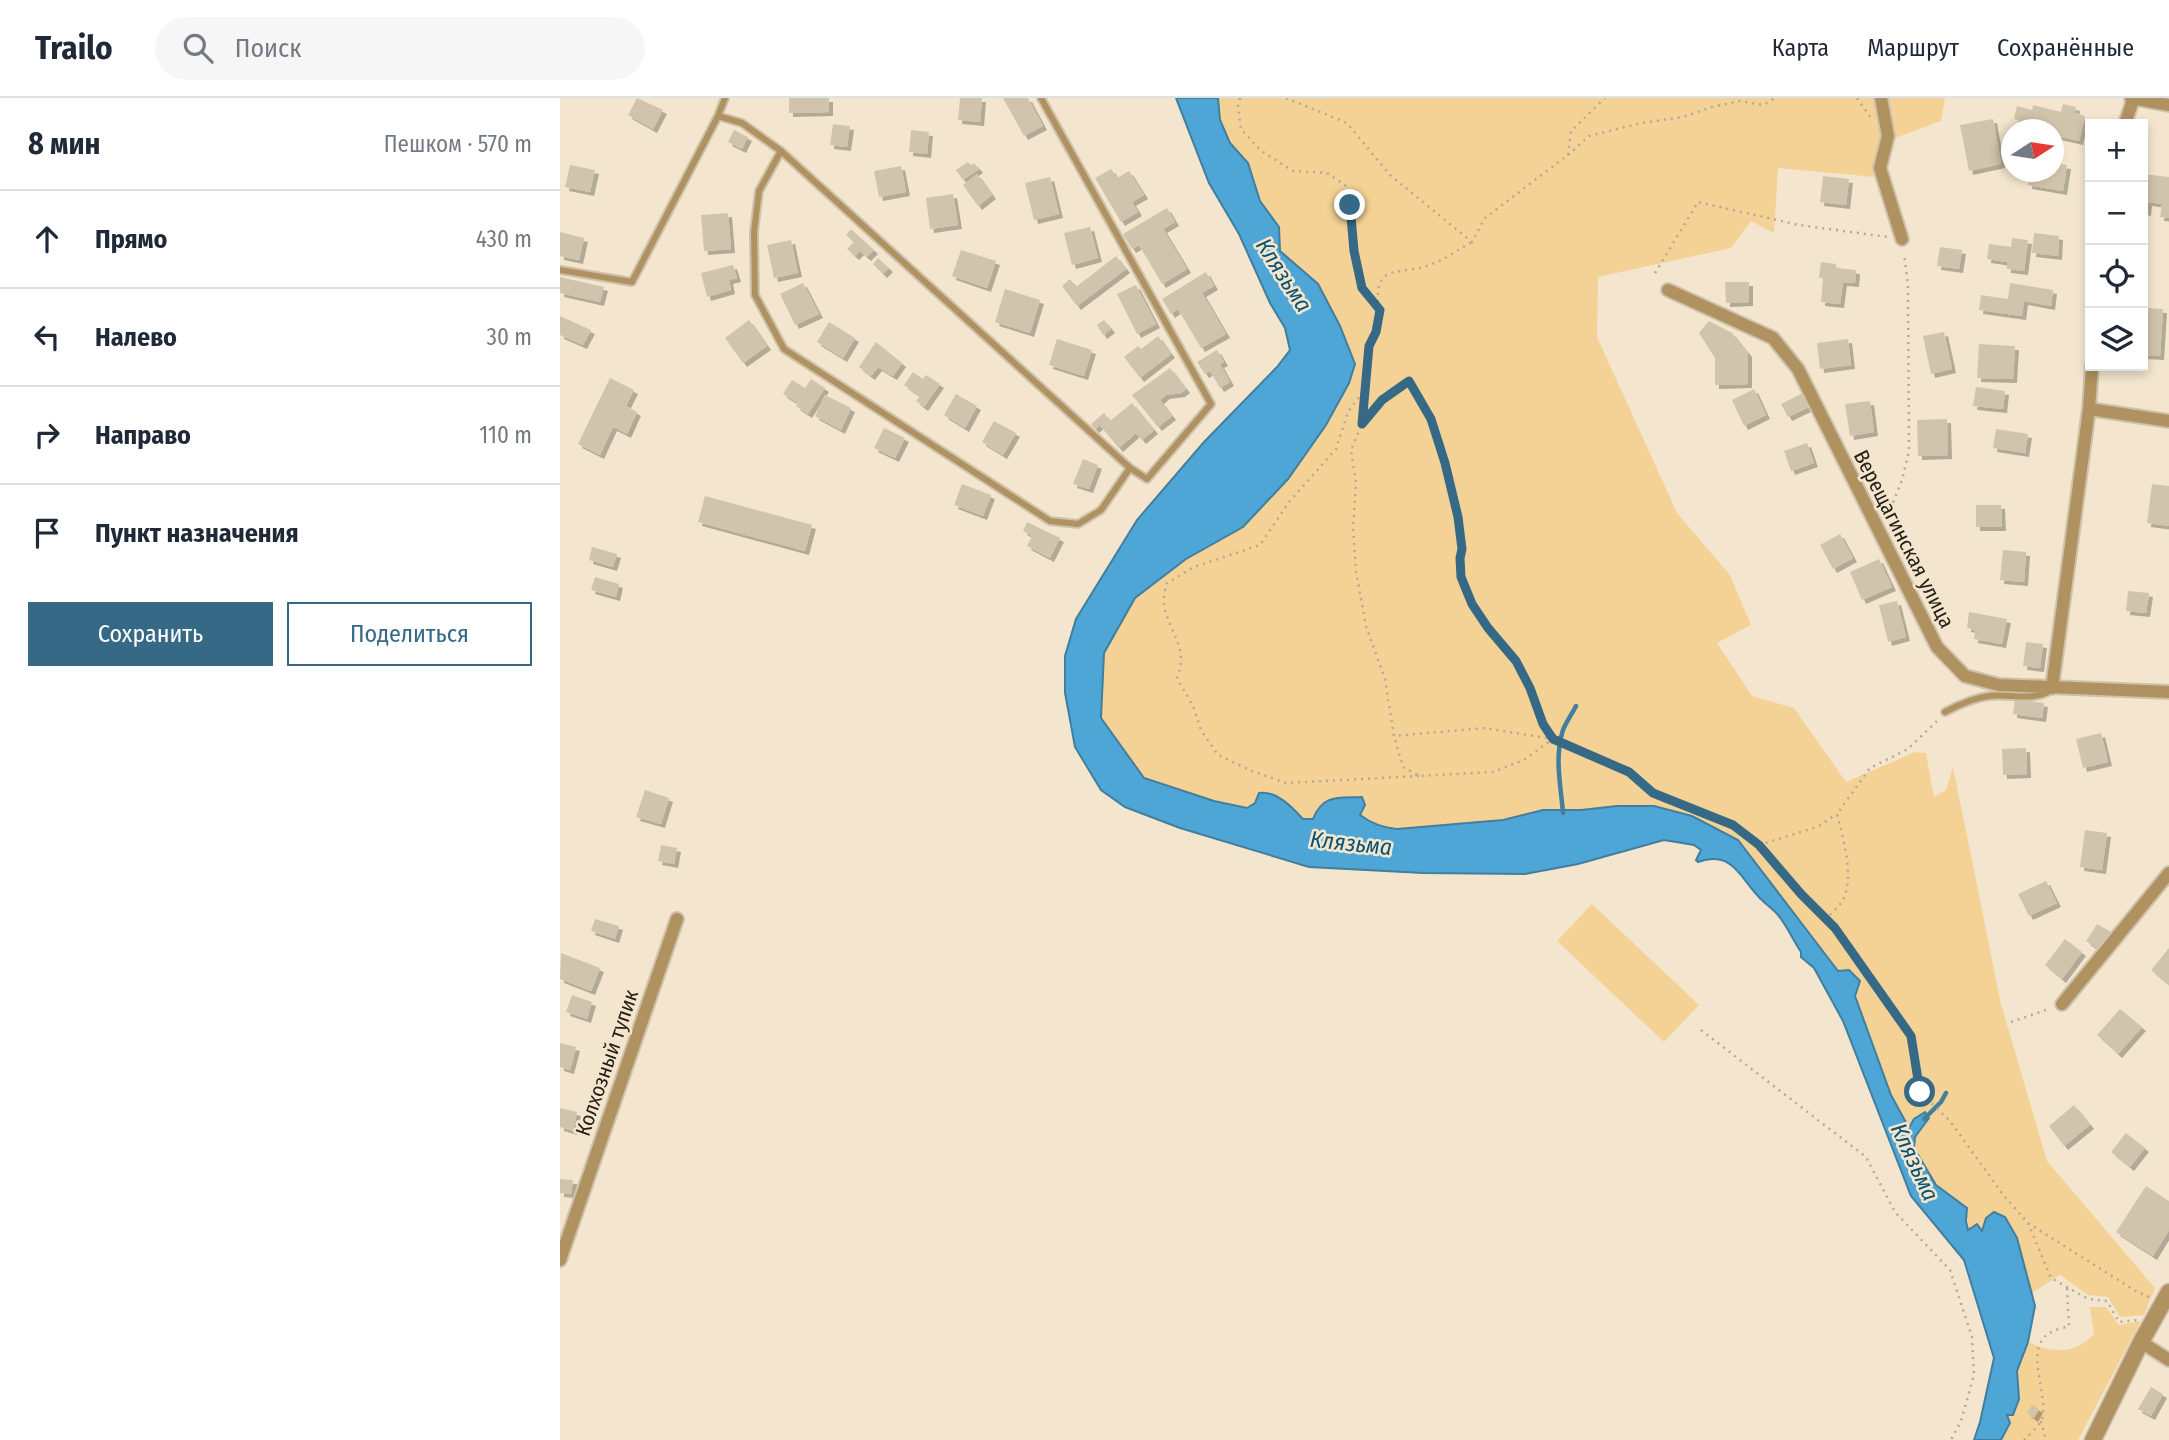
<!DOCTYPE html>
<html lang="ru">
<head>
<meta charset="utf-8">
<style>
  :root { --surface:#fff; --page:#f6f6f7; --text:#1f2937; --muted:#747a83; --line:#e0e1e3; --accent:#356986 }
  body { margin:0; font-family:"Fira Sans Condensed",sans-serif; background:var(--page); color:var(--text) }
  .controls { position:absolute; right:21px; top:21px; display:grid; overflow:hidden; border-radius:0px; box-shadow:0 4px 10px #0003 }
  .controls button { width:63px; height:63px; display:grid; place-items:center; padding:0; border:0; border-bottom:2px solid var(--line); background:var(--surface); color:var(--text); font:35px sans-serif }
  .compass { position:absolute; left:1441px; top:21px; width:63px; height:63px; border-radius:50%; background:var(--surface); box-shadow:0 4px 10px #0003; rotate:78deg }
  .stop { position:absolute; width:21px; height:21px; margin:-16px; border:5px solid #356986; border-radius:50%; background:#fff }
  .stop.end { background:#356986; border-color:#fff; box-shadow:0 2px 7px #0008 }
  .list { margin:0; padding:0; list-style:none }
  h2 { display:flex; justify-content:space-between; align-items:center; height:91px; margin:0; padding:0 28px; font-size:30px }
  h2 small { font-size:23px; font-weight:400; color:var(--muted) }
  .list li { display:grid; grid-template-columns:46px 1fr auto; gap:21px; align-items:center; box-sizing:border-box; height:98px; padding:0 28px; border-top:2px solid var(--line) }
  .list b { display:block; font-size:26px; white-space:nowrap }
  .list em { font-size:23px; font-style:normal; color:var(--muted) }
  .actions { display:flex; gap:14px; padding:21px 28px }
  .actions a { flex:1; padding:16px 0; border:2px solid var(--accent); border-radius:0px; text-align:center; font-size:24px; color:var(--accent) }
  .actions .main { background:var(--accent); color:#fff }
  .icon { flex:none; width:38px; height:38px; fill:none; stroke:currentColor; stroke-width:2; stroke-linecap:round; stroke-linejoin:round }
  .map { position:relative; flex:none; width:1609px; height:1342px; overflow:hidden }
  header { display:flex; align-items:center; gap:42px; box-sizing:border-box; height:98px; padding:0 35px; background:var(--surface); border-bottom:2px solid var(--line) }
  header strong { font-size:33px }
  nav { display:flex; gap:38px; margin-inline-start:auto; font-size:24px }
  .search { width:490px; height:63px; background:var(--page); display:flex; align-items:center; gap:18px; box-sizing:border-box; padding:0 24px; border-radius:38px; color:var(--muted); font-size:26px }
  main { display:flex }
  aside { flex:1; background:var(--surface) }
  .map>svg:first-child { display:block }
  .green { fill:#f4d295 }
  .water { fill:#4ea6d6; stroke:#427e9d; stroke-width:2 }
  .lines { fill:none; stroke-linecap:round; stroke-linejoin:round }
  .stream { stroke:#427e9d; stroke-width:4.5 }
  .building { fill:#d1c4ac; filter:url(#shadow) }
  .service-casing { stroke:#cfc2ad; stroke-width:10 }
  .minor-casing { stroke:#cfc2ad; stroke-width:16 }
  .tertiary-casing { stroke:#cfc2ad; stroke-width:19 }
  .path { stroke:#b4a996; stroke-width:2.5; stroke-dasharray:2 5; stroke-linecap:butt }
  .service { stroke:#af925f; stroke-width:6 }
  .minor { stroke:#af925f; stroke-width:12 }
  .tertiary { stroke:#af925f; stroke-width:16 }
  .route { stroke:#356986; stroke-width:9 }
  .labels { text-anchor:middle; stroke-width:5; stroke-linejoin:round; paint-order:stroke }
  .street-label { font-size:21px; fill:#252017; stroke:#f4e6ce }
  .water-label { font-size:23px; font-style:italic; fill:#0b5373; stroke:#f4e6ce }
</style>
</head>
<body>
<header>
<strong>Trailo</strong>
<div class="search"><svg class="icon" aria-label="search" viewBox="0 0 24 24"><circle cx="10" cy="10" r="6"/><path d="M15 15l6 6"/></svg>Поиск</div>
<nav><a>Карта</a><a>Маршрут</a><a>Сохранённые</a></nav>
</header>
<main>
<aside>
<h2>8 мин<small>Пешком · 570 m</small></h2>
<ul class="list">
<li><svg class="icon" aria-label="ahead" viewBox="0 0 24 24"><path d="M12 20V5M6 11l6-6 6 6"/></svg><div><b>Прямо</b></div><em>430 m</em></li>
<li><svg class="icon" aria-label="left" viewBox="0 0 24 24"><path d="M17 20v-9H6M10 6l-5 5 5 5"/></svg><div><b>Налево</b></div><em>30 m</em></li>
<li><svg class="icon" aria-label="right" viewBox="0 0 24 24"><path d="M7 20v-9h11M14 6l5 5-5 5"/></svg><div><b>Направо</b></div><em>110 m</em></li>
<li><svg class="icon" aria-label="arrive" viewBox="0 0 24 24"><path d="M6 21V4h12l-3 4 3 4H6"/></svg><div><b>Пункт назначения</b></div></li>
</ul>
<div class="actions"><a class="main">Сохранить</a><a>Поделиться</a></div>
</aside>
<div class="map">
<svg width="1609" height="1342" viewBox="0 0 1609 1342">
  <defs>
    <filter id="shadow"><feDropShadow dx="4" dy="4" stdDeviation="0" flood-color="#0004"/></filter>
  </defs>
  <rect width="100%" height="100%" fill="#f4e6ce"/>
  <path class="green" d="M 658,0 L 1385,0 L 1381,23 L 1324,44 L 1314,79 L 1218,70 L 1214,135 L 1191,123 L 1171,150 L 1038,179 L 1037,239 L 1117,415 L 1170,477 L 1191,527 L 1157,545 L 1192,598 L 1234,610 L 1286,684 L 1355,654 L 1366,655 L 1374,699 L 1386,692 L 1393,669 L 1441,906 L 1487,1063 L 1595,1190 L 1584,1217 L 1560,1219 L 1548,1199 L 1528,1197 L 1500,1177 L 1472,1195 L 1457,1140 L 1445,1119 L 1422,1133 L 1408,1132 L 1407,1110 L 1376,1087 L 1354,1050 L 1355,1039 L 1363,1030 L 1349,1031 L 1331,997 L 1295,898 L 1278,873 L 1242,825 L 1132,718 L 1094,708 L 1057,708 L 1021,712 L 983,712 L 943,722 L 837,731 C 822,729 812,726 799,716 L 805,707 L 753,721 L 743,721 L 727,704 L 712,698 L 687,710 L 654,703 L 584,680 L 541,620 L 544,555 L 575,500 L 626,461 L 683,429 L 758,186 L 720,153 L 719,129 L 700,103 L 688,65 L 670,46 L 660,22 Z
    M 1032,806 L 1139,907 L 1104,944 L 997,843 Z
    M 1530,1209 L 1546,1209 L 1559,1227 L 1581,1223 L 1518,1342 L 1441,1342 L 1450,1325 L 1447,1317 L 1459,1287 L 1457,1273 L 1468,1244 C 1492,1255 1515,1257 1534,1236 Z"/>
  <path class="water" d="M 616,0 L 658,0 L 660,22 L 670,45 L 688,65 L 700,103 L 719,129 L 720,153 L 758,186 L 780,228 L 795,266 L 789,285 L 766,327 L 728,381 L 683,429 L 626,461 L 575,500 L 544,555 L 541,620 L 584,680 L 654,703 L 687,710 L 695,705 L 699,695 C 716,692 732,709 743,721 L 753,721 C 763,696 778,700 802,699 L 805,707 L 800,717 C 812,726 822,729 837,731 L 943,722 L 983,712 L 1021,712 L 1057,708 L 1094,708 L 1132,718 L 1178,742 L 1278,873 L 1289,872 L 1300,883 L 1295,898 L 1331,997 L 1349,1030 L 1354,1021 L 1365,1014 L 1369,1020 L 1355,1039 L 1354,1050 L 1376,1087 L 1407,1110 L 1406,1123 L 1408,1132 L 1417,1126 L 1422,1133 L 1426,1120 L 1434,1114 L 1445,1119 L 1457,1140 L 1475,1208 L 1468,1244 L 1457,1273 L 1459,1301 L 1453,1317 L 1447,1317 L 1450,1325 L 1441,1342 L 1414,1342 L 1420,1324 L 1434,1260 L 1404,1162 L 1351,1098 L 1283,923 L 1254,870 L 1241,859 L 1241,854 C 1233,842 1227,828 1218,817 C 1212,810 1204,805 1198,798 C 1180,779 1172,752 1138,764 L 1136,762 L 1141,752 L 1134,747 L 1104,742 L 1018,766 L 965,776 L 863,775 L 749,769 L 620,730 L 565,709 L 541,692 L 515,649 L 505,595 L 505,558 L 516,521 L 577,422 L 644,344 L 717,269 L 730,252 L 725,230 L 710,205 L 679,136 L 649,85 Z"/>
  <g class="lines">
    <path class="stream" d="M 1003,715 C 1001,688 994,660 1003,632 C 1006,624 1012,616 1016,608
      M 1364,1021 L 1381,1004 L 1386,995"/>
  </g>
  <path class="building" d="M 77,0 L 103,12 L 93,31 L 68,17 Z
    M 229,0 L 269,0 L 269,14 L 229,15 Z
    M 400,0 L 422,0 L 420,24 L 398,22 Z
    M 443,0 L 468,0 L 483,28 L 464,38 Z
    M 1503,6 L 1516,9 L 1515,15 L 1525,18 L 1519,43 L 1493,37 L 1493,32 L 1468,32 L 1470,25 L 1454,21 L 1457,8 L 1472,12 L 1473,7 L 1501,14 Z
    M 1433,21 L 1441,66 L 1409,73 L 1400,27 Z
    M 273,26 L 290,28 L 287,49 L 270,47 Z
    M 174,32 L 188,39 L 182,51 L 168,44 Z
    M 351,32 L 369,34 L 367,56 L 349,54 Z
    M 408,64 L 411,67 L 414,65 L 419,71 L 403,82 L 396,72 Z
    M 1493,65 L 1507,67 L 1503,93 L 1468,87 L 1470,74 L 1493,74 Z
    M 10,67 L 35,72 L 30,94 L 5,89 Z
    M 341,68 L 346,94 L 319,99 L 314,73 Z
    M 551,71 L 557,80 L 569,73 L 584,97 L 572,104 L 578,114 L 561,124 L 535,80 Z
    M 417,76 L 432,97 L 418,108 L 403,87 Z
    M 1583,76 L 1609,79 L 1609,120 L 1600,119 L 1602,106 L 1588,104 L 1587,114 L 1583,113 Z
    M 1263,78 L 1289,81 L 1286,107 L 1260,104 Z
    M 490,79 L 499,116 L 474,122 L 465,85 Z
    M 393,96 L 398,127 L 370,131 L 366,100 Z
    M 607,110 L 615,124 L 603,131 L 627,171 L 602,186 L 579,147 L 572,151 L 563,136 Z
    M 168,115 L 171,151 L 144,153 L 141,117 Z
    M 530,129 L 538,160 L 512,167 L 504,135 Z
    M 291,131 L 314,152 L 307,159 L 300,153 L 295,158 L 287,151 L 294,144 L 286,137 Z
    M 0,134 L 24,140 L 19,162 L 0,158 Z
    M 1474,135 L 1499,138 L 1498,158 L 1472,155 Z
    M 1452,140 L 1468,142 L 1464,173 L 1447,171 L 1447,164 L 1427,161 L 1429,146 L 1451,149 Z
    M 231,142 L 238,175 L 214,180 L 207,147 Z
    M 1380,149 L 1402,152 L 1399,171 L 1377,168 Z
    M 401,152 L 436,163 L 427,190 L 392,178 Z
    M 556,158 L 566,171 L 517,208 L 502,188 L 510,181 L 516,189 Z
    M 318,160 L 329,170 L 323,176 L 313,166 Z
    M 1261,164 L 1276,166 L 1276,170 L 1296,172 L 1295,185 L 1283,184 L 1280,206 L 1261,204 L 1263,180 L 1259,180 Z
    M 173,167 L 177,180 L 169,182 L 171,192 L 147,199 L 141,175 Z
    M 646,174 L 654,188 L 642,195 L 666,236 L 641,250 L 618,211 L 611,216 L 602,201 Z
    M 0,179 L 44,189 L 40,204 L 0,195 Z
    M 1165,184 L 1189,184 L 1189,204 L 1166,205 Z
    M 243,185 L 259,216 L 235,227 L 220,196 Z
    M 1450,185 L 1493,192 L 1491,208 L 1464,203 L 1462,218 L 1419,212 L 1421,197 L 1448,201 Z
    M 576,187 L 596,226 L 577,236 L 557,196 Z
    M 445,191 L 480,202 L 470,235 L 435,224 Z
    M 1586,210 L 1603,211 L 1600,258 L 1583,257 Z
    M 0,218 L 31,232 L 23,247 L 0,237 Z
    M 189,222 L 207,248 L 183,265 L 165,240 Z
    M 544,222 L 551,231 L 543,237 L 537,227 Z
    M 1149,223 L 1172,235 L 1188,255 L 1188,286 L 1155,287 L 1155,260 L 1139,235 Z
    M 269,224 L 295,240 L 283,260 L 257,244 Z
    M 1384,234 L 1392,271 L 1371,276 L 1363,238 Z
    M 598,238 L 611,256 L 580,280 L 564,259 L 578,248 L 581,251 Z
    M 497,241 L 532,252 L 524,278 L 489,267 Z
    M 1288,241 L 1291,267 L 1260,271 L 1257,245 Z
    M 316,244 L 342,265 L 333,278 L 318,269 L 311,278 L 299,269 Z
    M 1419,246 L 1455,248 L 1453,281 L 1417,280 Z
    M 657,252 L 664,264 L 660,266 L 670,284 L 660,290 L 650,273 L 645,276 L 637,264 Z
    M 610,270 L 626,291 L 621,295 L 606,297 L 600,302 L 612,318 L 598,329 L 572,297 Z
    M 353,274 L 363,281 L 366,277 L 380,286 L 364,309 L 356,303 L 360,298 L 344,287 Z
    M 50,280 L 74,292 L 66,308 L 77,314 L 67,336 L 53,329 L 40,357 L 18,346 Z
    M 251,281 L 265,290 L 248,316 L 236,308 L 238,305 L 223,296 L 232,282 L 245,290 Z
    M 1416,289 L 1445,293 L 1443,311 L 1413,308 Z
    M 1194,291 L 1206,317 L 1184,328 L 1172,302 Z
    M 1243,295 L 1249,309 L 1228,319 L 1221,306 Z
    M 396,296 L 417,308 L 405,330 L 384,317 Z
    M 265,297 L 291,310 L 281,332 L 255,318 Z
    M 1310,303 L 1314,334 L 1290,338 L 1285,306 Z
    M 572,305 L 594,332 L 582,342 L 576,335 L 559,350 L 547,336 L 556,328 L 546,335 L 540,327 L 535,331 L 531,326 L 544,315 L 550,323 Z
    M 1387,321 L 1388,357 L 1358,358 L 1357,322 Z
    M 434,323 L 456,335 L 443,357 L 422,344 Z
    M 324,330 L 345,340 L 335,360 L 314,350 Z
    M 1436,331 L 1468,336 L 1465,355 L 1433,350 Z
    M 1247,345 L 1254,365 L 1231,373 L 1224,353 Z
    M 523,361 L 538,367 L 529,391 L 513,386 Z
    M 402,386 L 431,397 L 423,418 L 394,407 Z
    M 1592,386 L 1609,388 L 1609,428 L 1587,425 Z
    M 145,398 L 252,427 L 245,453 L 138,424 Z
    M 1416,407 L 1441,407 L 1442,429 L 1416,429 Z
    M 467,424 L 500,440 L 490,460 L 467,448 L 472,438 L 463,433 Z
    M 1280,436 L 1293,460 L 1273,471 L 1260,447 Z
    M 32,449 L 57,456 L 53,469 L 29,462 Z
    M 1443,452 L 1466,454 L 1464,484 L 1440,482 Z
    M 1319,461 L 1332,489 L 1302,502 L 1290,474 Z
    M 35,479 L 59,486 L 56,499 L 31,492 Z
    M 1568,493 L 1589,495 L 1586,515 L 1566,513 Z
    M 1337,503 L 1346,539 L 1328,544 L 1319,507 Z
    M 1409,514 L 1447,521 L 1442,546 L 1414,541 L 1415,532 L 1407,530 Z
    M 1466,544 L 1483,546 L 1480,570 L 1463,568 Z
    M 1455,601 L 1484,605 L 1482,620 L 1453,616 Z
    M 1541,635 L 1548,664 L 1523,670 L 1516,641 Z
    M 1466,650 L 1467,676 L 1443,677 L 1442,651 Z
    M 85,692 L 109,700 L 101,726 L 76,719 Z
    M 1525,732 L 1547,735 L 1542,772 L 1520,769 Z
    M 101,747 L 117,750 L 114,766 L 98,763 Z
    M 1486,783 L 1497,805 L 1469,818 L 1458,796 Z
    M 35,821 L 59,828 L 55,841 L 31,833 Z
    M 1537,826 L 1551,834 L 1539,852 L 1526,843 Z
    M 1505,841 L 1522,854 L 1502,881 L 1485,867 Z
    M 1609,850 L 1609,887 L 1591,872 Z
    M 1,855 L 40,870 L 31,893 L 0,881 Z
    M 12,897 L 32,904 L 27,921 L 6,914 Z
    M 1560,911 L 1582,929 L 1558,956 L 1537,937 Z
    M 0,945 L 16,949 L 10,972 L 0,969 Z
    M 1514,1007 L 1530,1027 L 1504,1048 L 1489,1028 Z
    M 0,1010 L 17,1014 L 13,1033 L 0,1029 Z
    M 1566,1035 L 1585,1050 L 1570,1069 L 1551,1054 Z
    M 0,1081 L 13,1082 L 11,1096 L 0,1095 Z
    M 1586,1088 L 1609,1103 L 1609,1132 L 1593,1158 L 1556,1134 Z
    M 1591,1289 L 1603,1296 L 1591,1318 L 1578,1311 Z
    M 1472,1307 L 1479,1311 L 1474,1320 L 1467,1315 Z"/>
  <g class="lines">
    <defs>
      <path id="service" d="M 158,18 L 182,25 L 221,53 L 570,370 L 587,381 L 651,306 L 481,0
        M 221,53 L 199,93 L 194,134 L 195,197 L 224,251 L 490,423 L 518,426 L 541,412 L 570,370
        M 0,172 L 72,184 L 158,18 L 165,0
        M 1385,614 C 1400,606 1413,600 1429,598 C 1448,595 1474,604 1491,592"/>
      <path id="minor" d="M 1321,0 L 1328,38 L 1320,70 L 1342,141
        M 1571,0 L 1609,7
        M 1565,26 L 1573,2
        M 1108,192 L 1213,240 L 1238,271 L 1377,549 L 1405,578 L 1439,587 L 1609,594
        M 1529,311 L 1609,323
        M 1492,590 L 1529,311 L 1532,268
        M 1502,906 L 1609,775
        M 0,1162 L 117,821
        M 1581,1244 L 1609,1262"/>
      <path id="tertiary" d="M 1533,1342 L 1581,1244 L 1609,1194"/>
    </defs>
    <use href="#service" class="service-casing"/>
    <use href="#minor" class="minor-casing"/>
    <use href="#tertiary" class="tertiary-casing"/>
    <path class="path" d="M 680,0 L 678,8 L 681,31 L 700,52 L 733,73 L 767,75 L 785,87 L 801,190 L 819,212 L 816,234 L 809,248 L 802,326 L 791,352 L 796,385 L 793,430 L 796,473 L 806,528 L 825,581 L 834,638 L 925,630 L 993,641 L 1050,664 L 1069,674 L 1093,695 L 1158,719 L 1185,735 L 1199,747 L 1242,796 L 1275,830 L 1351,938 L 1360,994 L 1390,1023 L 1444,1098 L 1468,1125 L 1574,1192 L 1589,1199
      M 726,0 L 787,25 L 830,77 L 912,144 L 925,120 L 1008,57 L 1011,33 L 1045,0
      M 1297,0 L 1311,20
      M 1008,57 L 1029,38 L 1082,25 L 1123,19 L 1152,9 L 1180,3 L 1203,7 L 1215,0
      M 1095,175 L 1138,104 L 1239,127 L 1328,139
      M 819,211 C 812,162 841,179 872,166 C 886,161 899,151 912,144
      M 807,288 L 788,314 L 776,351 L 729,404 L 700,447 L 634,469 L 607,485 C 605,492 603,501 604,508 C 610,536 629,550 617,580 L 633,608 L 641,632 L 658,657 L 692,673 L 726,685 L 859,678
      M 803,325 L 822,302 L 849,283 C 856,295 864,308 870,320 C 883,348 895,392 899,423 C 900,431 902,440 902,449 C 902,460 899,470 902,481 C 912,518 938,534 957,564 C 972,589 977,617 993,641 L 964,662 L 933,674 L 859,678 L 843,669 L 834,638
      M 1325,415 L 1330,412 L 1342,382 L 1349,353 L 1348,188 L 1344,155
      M 1199,747 L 1257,729 L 1277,716
      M 1265,822 C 1270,816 1277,811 1281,805 C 1296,783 1283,740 1277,716 L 1310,670 L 1348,651 L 1380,620
      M 1451,924 L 1489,911
      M 1141,932 L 1306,1059 L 1335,1114 L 1390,1172 L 1412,1239 L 1414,1277 L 1401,1323 L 1391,1342
      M 1468,1125 L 1491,1180 L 1528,1201 L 1547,1203 L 1559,1224 L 1578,1222
      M 1481,1323 L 1486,1342
      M 1464,1342 C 1470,1336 1479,1328 1482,1321 C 1489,1298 1464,1252 1488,1236 C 1494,1232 1503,1230 1509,1228 L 1507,1189"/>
    <use href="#service" class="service"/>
    <use href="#minor" class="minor"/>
    <use href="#tertiary" class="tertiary"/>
  </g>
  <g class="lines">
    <path class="route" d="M 790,107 L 794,153 L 802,190 L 820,212 L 816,234 L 809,248 L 802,326 L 822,302 L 849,283 L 871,321 L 885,365 L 898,419 L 902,451 L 900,460 L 901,479 L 912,506 L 928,530 L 956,563 L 970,590 L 983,626 L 993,641 L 1069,674 L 1093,695 L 1173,727 L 1199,747 L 1241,796 L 1275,830 L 1351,938 L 1360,994"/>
  </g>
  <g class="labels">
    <g class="street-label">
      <text transform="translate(1344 441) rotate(63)" y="7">Верещагинская улица</text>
      <text transform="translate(47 965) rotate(-71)" y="7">Колхозный тупик</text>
    </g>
    <g class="water-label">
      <text transform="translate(724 177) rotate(57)" y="8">Клязьма</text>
      <text transform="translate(791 745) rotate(6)" y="8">Клязьма</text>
      <text transform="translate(1355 1064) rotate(65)" y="8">Клязьма</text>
    </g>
  </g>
</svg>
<div class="controls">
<button>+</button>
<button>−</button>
<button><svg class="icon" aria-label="locate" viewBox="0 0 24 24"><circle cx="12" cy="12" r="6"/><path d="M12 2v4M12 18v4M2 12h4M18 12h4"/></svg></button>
<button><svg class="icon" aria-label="layers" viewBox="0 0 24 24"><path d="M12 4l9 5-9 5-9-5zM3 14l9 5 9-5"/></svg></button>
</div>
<svg class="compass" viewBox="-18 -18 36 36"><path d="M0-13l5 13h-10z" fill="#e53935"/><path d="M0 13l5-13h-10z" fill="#747a83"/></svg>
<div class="stop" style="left:1360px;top:994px"></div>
<div class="stop end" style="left:790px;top:107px"></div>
</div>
</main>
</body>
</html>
